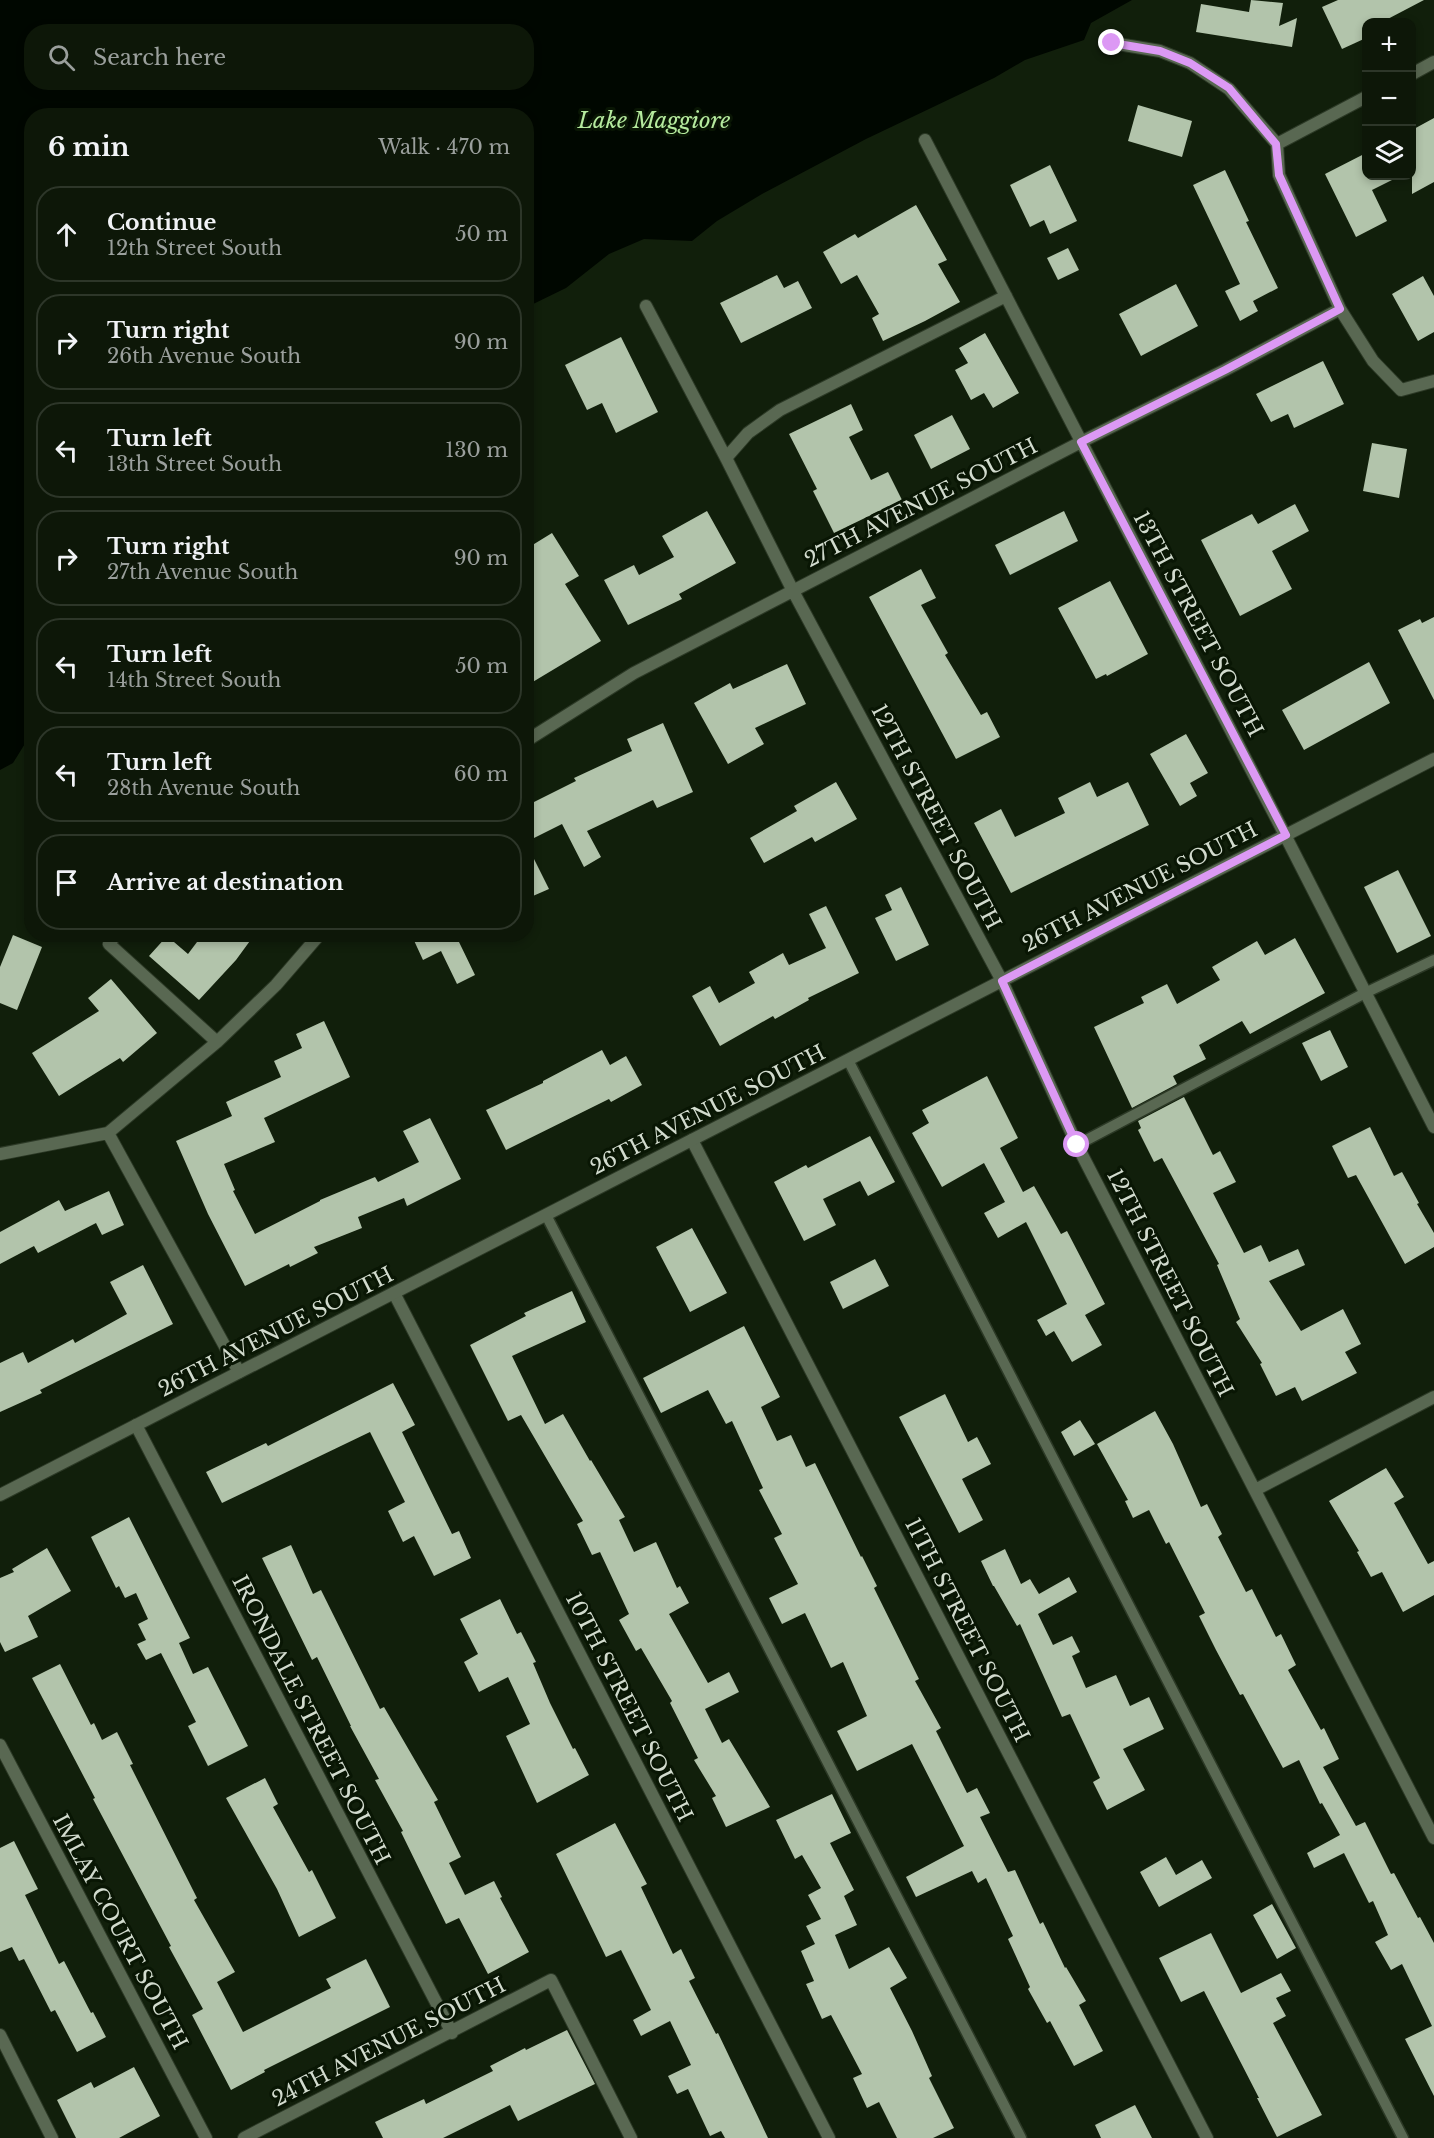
<!DOCTYPE html>
<html lang="en">
<head>
<meta charset="utf-8">
<style>
  :root { --surface:#0d1708; --page:#1b2416; --text:#f1f3f6; --muted:#9a9f9c; --line:#2d3629 }
  body { margin:0; font-family:"Libre Baskerville",serif; background:var(--page); color:var(--text) }
  .controls { position:absolute; right:18px; top:18px; display:grid; overflow:hidden; border-radius:12px; box-shadow:0 3px 9px #0003 }
  .controls button { width:54px; height:54px; display:grid; place-items:center; padding:0; border:0; border-bottom:2px solid var(--line); background:var(--surface); color:var(--text); font:30px sans-serif }
  .stop { position:absolute; width:18px; height:18px; margin:-14px; border:4px solid #dc99f4; border-radius:50%; background:#fff }
  .stop.end { background:#dc99f4; border-color:#fff; box-shadow:0 2px 6px #0008 }
  .list { margin:0; padding:0; list-style:none }
  h2 { display:flex; justify-content:space-between; align-items:center; height:78px; margin:0; padding:0 24px; font-size:26px }
  h2 small { font-size:20px; font-weight:400; color:var(--muted) }
  .list li { display:grid; grid-template-columns:39px 1fr auto; gap:18px; align-items:center; box-sizing:border-box; height:96px; margin:0 12px 12px; padding:0 12px; border:2px solid var(--line); border-radius:24px }
  .list b { display:block; font-size:22px; white-space:nowrap }
  .list p { margin:0; font-size:20px; white-space:nowrap; color:var(--muted) }
  .list em { font-size:20px; font-style:normal; color:var(--muted) }
  .icon { flex:none; width:33px; height:33px; fill:none; stroke:currentColor; stroke-width:2; stroke-linecap:round; stroke-linejoin:round }
  .map { position:relative; flex:none; width:1434px; height:2138px; overflow:hidden }
  .search { position:absolute; background:var(--surface); box-shadow:0 3px 9px #0003; left:24px; top:24px; width:510px; height:66px; display:flex; align-items:center; gap:15px; box-sizing:border-box; padding:0 21px; border-radius:24px; color:var(--muted); font-size:22px }
  .panel { position:absolute; background:var(--surface); box-shadow:0 3px 9px #0003; left:24px; top:108px; width:510px; height:834px; border-radius:24px }
  .map>svg:first-child { display:block }
  .water { fill:#000700; fill-rule:evenodd }
  .building { fill:#b2c4ab }
  .lines { fill:none; stroke-linecap:round; stroke-linejoin:round }
  .service-casing { stroke:#2c3926; stroke-width:13 }
  .minor-casing { stroke:#2c3926; stroke-width:14 }
  .tertiary-casing { stroke:#2c3926; stroke-width:14 }
  .service { stroke:#596852; stroke-width:10 }
  .minor { stroke:#596852; stroke-width:12 }
  .tertiary { stroke:#596852; stroke-width:12 }
  .route { stroke:#dc99f4; stroke-width:8 }
  .labels { text-anchor:middle; stroke-width:6; stroke-linejoin:round; paint-order:stroke }
  .street-label { font-size:21px; fill:#d2dbce; stroke:#091604 }
  .water-label { font-size:22px; font-style:italic; fill:#b5ea9e; stroke:#091604 }
</style>
</head>
<body>
<div class="map">
<svg width="1434" height="2138" viewBox="0 0 1434 2138">
  <rect width="100%" height="100%" fill="#111f0b"/>
  <path class="water" d="M 0,0 L 1132,0 L 1091,23 L 1084,40 L 1025,60 L 994,78 L 866,139 L 762,194 L 717,221 L 692,241 L 644,239 L 609,254 L 566,288 L 527,307 L 526,116 L 32,116 L 31,734 L 13,763 L 0,770 ZM 32,32 L 526,32 L 526,82 L 32,82 Z"/>
  <path class="building" d="M 1251,0 L 1283,3 L 1279,26 L 1297,18 L 1292,47 L 1196,32 L 1201,4 L 1249,12 Z
    M 1338,0 L 1424,0 L 1382,22 L 1366,22 L 1366,38 L 1342,49 L 1322,7 Z
    M 1138,105 L 1192,121 L 1182,157 L 1128,141 Z
    M 1434,118 L 1434,182 L 1412,194 L 1412,130 Z
    M 1366,153 L 1366,176 L 1400,176 L 1372,190 L 1387,221 L 1356,237 L 1325,174 Z
    M 1050,165 L 1077,221 L 1050,234 L 1044,220 L 1030,227 L 1010,185 Z
    M 1225,170 L 1249,221 L 1246,222 L 1278,288 L 1253,301 L 1258,311 L 1240,321 L 1225,291 L 1240,284 L 1193,185 Z
    M 916,205 L 947,260 L 938,264 L 960,302 L 925,321 L 883,341 L 872,318 L 879,314 L 857,275 L 841,284 L 823,252 L 855,234 L 858,238 Z
    M 1068,248 L 1079,270 L 1058,280 L 1047,258 Z
    M 777,275 L 784,288 L 798,281 L 812,308 L 741,343 L 720,303 Z
    M 1423,276 L 1434,296 L 1434,332 L 1418,341 L 1392,294 Z
    M 1176,284 L 1198,326 L 1141,356 L 1119,314 Z
    M 985,333 L 1019,393 L 993,408 L 984,393 L 971,400 L 955,370 L 968,363 L 959,348 Z
    M 621,337 L 658,412 L 616,433 L 602,403 L 587,410 L 565,365 Z
    M 1323,361 L 1344,404 L 1294,428 L 1288,414 L 1271,422 L 1256,394 Z
    M 851,404 L 863,430 L 849,437 L 871,480 L 888,472 L 902,500 L 834,533 L 813,491 L 817,489 L 789,434 Z
    M 952,415 L 970,449 L 931,469 L 914,435 Z
    M 1372,443 L 1407,449 L 1399,498 L 1363,491 Z
    M 1295,504 L 1309,531 L 1272,551 L 1292,589 L 1240,616 L 1201,540 L 1252,514 L 1258,524 Z
    M 707,511 L 736,563 L 679,594 L 682,599 L 628,625 L 604,580 L 634,565 L 639,575 L 674,557 L 662,536 Z
    M 1064,511 L 1078,541 L 1010,575 L 995,545 Z
    M 552,533 L 579,576 L 565,584 L 601,641 L 526,686 L 526,569 L 534,564 L 526,549 Z
    M 921,569 L 936,598 L 921,605 L 948,653 L 945,655 L 981,715 L 987,712 L 1000,737 L 956,759 L 869,597 Z
    M 1110,581 L 1148,654 L 1107,676 L 1106,674 L 1096,679 L 1058,608 Z
    M 1434,617 L 1434,700 L 1398,630 L 1420,619 L 1422,623 Z
    M 1369,662 L 1390,703 L 1304,750 L 1282,710 Z
    M 787,664 L 806,704 L 755,728 L 764,744 L 728,764 L 694,703 L 730,683 L 733,689 Z
    M 663,723 L 693,792 L 657,808 L 653,800 L 587,831 L 601,857 L 584,867 L 562,824 L 526,842 L 526,806 L 576,781 L 574,778 L 632,751 L 627,739 Z
    M 1186,734 L 1208,773 L 1190,783 L 1197,796 L 1180,806 L 1150,754 Z
    M 836,782 L 857,819 L 815,842 L 812,837 L 764,863 L 750,838 L 797,811 L 794,806 Z
    M 1090,782 L 1097,797 L 1128,782 L 1149,825 L 1011,893 L 974,823 L 1001,809 L 1015,837 L 1065,813 L 1058,798 Z
    M 526,843 L 549,889 L 526,899 Z
    M 1398,870 L 1431,936 L 1397,953 L 1364,887 Z
    M 901,887 L 929,945 L 896,961 L 875,918 L 892,910 L 885,895 Z
    M 826,906 L 859,973 L 808,998 L 809,1000 L 775,1019 L 773,1016 L 720,1046 L 692,996 L 710,986 L 719,1003 L 755,983 L 749,972 L 783,953 L 789,965 L 826,948 L 809,914 Z
    M 203,934 L 255,934 L 236,960 L 199,1000 L 149,956 L 167,936 L 188,954 Z
    M 411,934 L 473,934 L 459,942 L 475,975 L 457,984 L 441,951 L 423,960 Z
    M 13,935 L 42,947 L 17,1010 L 0,1003 L 0,967 Z
    M 1295,938 L 1325,993 L 1250,1034 L 1242,1021 L 1199,1045 L 1206,1059 L 1173,1076 L 1177,1084 L 1132,1108 L 1094,1027 L 1144,1003 L 1141,997 L 1167,984 L 1177,1004 L 1220,980 L 1212,967 L 1257,941 L 1265,955 Z
    M 111,979 L 157,1033 L 123,1062 L 120,1058 L 59,1096 L 32,1053 L 99,1011 L 88,998 Z
    M 324,1021 L 350,1077 L 264,1118 L 275,1142 L 224,1164 L 235,1190 L 233,1191 L 255,1234 L 320,1201 L 320,1200 L 375,1177 L 378,1182 L 419,1162 L 403,1131 L 430,1118 L 461,1179 L 407,1206 L 404,1198 L 358,1217 L 362,1228 L 314,1247 L 318,1253 L 290,1267 L 289,1264 L 245,1286 L 208,1214 L 176,1141 L 232,1116 L 226,1102 L 281,1077 L 274,1061 L 302,1048 L 296,1034 Z
    M 1330,1030 L 1348,1067 L 1321,1081 L 1302,1043 Z
    M 602,1050 L 610,1065 L 626,1056 L 642,1085 L 611,1102 L 609,1099 L 506,1150 L 486,1110 L 543,1083 L 543,1081 Z
    M 987,1076 L 1018,1138 L 1000,1148 L 1023,1192 L 1034,1186 L 1061,1234 L 1067,1231 L 1105,1304 L 1085,1315 L 1102,1345 L 1072,1362 L 1054,1331 L 1046,1336 L 1037,1320 L 1067,1304 L 1026,1222 L 998,1238 L 984,1213 L 1005,1202 L 984,1163 L 942,1187 L 912,1133 L 929,1123 L 922,1110 Z
    M 1184,1097 L 1213,1155 L 1220,1151 L 1236,1182 L 1213,1193 L 1244,1253 L 1261,1245 L 1269,1262 L 1298,1249 L 1305,1265 L 1269,1281 L 1301,1331 L 1343,1309 L 1361,1344 L 1345,1352 L 1357,1373 L 1302,1401 L 1295,1387 L 1276,1396 L 1260,1364 L 1262,1363 L 1236,1322 L 1240,1319 L 1217,1265 L 1219,1264 L 1162,1158 L 1154,1162 L 1138,1130 L 1141,1128 L 1138,1121 Z
    M 1370,1127 L 1394,1176 L 1402,1172 L 1419,1203 L 1417,1204 L 1434,1233 L 1434,1247 L 1405,1264 L 1356,1175 L 1348,1178 L 1332,1146 Z
    M 870,1136 L 895,1182 L 868,1196 L 860,1181 L 823,1199 L 836,1225 L 804,1241 L 774,1182 L 806,1165 L 808,1168 Z
    M 109,1191 L 124,1225 L 102,1235 L 96,1223 L 38,1253 L 34,1246 L 0,1264 L 0,1232 L 59,1200 L 65,1211 Z
    M 692,1228 L 727,1293 L 690,1312 L 656,1247 Z
    M 875,1259 L 889,1286 L 843,1309 L 830,1282 Z
    M 143,1265 L 173,1324 L 40,1390 L 42,1393 L 0,1412 L 0,1363 L 23,1352 L 28,1363 L 73,1339 L 75,1343 L 127,1314 L 110,1282 Z
    M 572,1291 L 586,1322 L 512,1356 L 545,1424 L 563,1414 L 590,1461 L 591,1460 L 625,1517 L 619,1520 L 634,1552 L 656,1542 L 677,1588 L 680,1586 L 689,1603 L 669,1614 L 708,1683 L 729,1672 L 739,1692 L 705,1709 L 722,1743 L 729,1739 L 770,1807 L 726,1827 L 712,1798 L 716,1796 L 694,1760 L 698,1758 L 670,1703 L 672,1701 L 641,1648 L 636,1651 L 619,1620 L 629,1614 L 600,1552 L 592,1555 L 577,1524 L 583,1521 L 521,1415 L 508,1421 L 470,1345 L 526,1316 L 524,1313 Z
    M 744,1326 L 780,1397 L 761,1407 L 777,1441 L 791,1435 L 806,1467 L 815,1463 L 861,1557 L 862,1556 L 877,1586 L 874,1588 L 919,1679 L 915,1681 L 941,1728 L 936,1731 L 967,1793 L 977,1788 L 990,1813 L 980,1817 L 1008,1872 L 1015,1870 L 1040,1924 L 1043,1922 L 1065,1968 L 1066,1967 L 1086,2001 L 1079,2005 L 1103,2051 L 1074,2066 L 1050,2021 L 1047,2023 L 1028,1989 L 1030,1987 L 1008,1939 L 1013,1936 L 986,1878 L 978,1883 L 972,1871 L 916,1897 L 906,1877 L 964,1846 L 912,1744 L 857,1771 L 837,1731 L 867,1716 L 843,1662 L 831,1668 L 805,1613 L 782,1624 L 769,1598 L 798,1584 L 774,1538 L 782,1534 L 759,1490 L 763,1488 L 732,1421 L 726,1424 L 708,1390 L 661,1413 L 643,1378 Z
    M 393,1383 L 415,1425 L 402,1432 L 452,1534 L 459,1531 L 471,1558 L 434,1576 L 414,1536 L 403,1542 L 388,1511 L 405,1502 L 370,1432 L 222,1503 L 206,1472 L 266,1443 L 268,1446 Z
    M 945,1394 L 968,1442 L 977,1437 L 991,1464 L 962,1479 L 983,1520 L 959,1533 L 899,1417 Z
    M 1155,1411 L 1173,1444 L 1201,1507 L 1207,1504 L 1222,1534 L 1218,1537 L 1246,1592 L 1252,1589 L 1276,1637 L 1281,1634 L 1296,1665 L 1288,1670 L 1321,1730 L 1324,1728 L 1339,1759 L 1323,1767 L 1356,1826 L 1365,1822 L 1391,1874 L 1394,1873 L 1418,1918 L 1420,1917 L 1434,1943 L 1434,2096 L 1405,2039 L 1432,2026 L 1402,1964 L 1391,1970 L 1375,1942 L 1388,1935 L 1373,1901 L 1369,1903 L 1344,1853 L 1314,1868 L 1307,1853 L 1340,1835 L 1322,1803 L 1320,1804 L 1299,1760 L 1283,1768 L 1243,1694 L 1240,1695 L 1216,1650 L 1199,1616 L 1205,1613 L 1169,1542 L 1166,1544 L 1149,1510 L 1133,1518 L 1125,1501 L 1128,1500 L 1097,1444 Z
    M 1080,1420 L 1095,1444 L 1074,1456 L 1061,1432 Z
    M 1386,1468 L 1404,1497 L 1394,1503 L 1428,1564 L 1434,1561 L 1434,1595 L 1403,1612 L 1382,1572 L 1371,1577 L 1357,1552 L 1359,1551 L 1329,1501 Z
    M 129,1517 L 190,1638 L 179,1643 L 193,1674 L 208,1667 L 248,1746 L 208,1766 L 188,1726 L 196,1722 L 161,1653 L 146,1660 L 137,1644 L 146,1640 L 138,1624 L 148,1619 L 136,1593 L 125,1598 L 119,1586 L 116,1588 L 91,1537 Z
    M 291,1545 L 313,1594 L 321,1590 L 380,1709 L 384,1707 L 438,1800 L 434,1802 L 461,1857 L 449,1863 L 465,1895 L 494,1881 L 502,1897 L 500,1898 L 529,1952 L 488,1974 L 459,1918 L 446,1924 L 401,1832 L 403,1831 L 375,1780 L 379,1779 L 350,1726 L 351,1726 L 317,1657 L 312,1660 L 262,1558 Z
    M 47,1548 L 71,1591 L 28,1616 L 38,1637 L 5,1652 L 0,1642 L 0,1578 L 14,1572 L 12,1569 Z
    M 1005,1549 L 1021,1584 L 1030,1579 L 1039,1594 L 1069,1577 L 1077,1592 L 1038,1614 L 1053,1645 L 1072,1636 L 1080,1652 L 1072,1656 L 1086,1688 L 1116,1675 L 1130,1706 L 1149,1697 L 1164,1729 L 1123,1749 L 1145,1790 L 1107,1810 L 1093,1782 L 1100,1778 L 1070,1714 L 1062,1717 L 1020,1624 L 1017,1626 L 994,1586 L 993,1586 L 981,1561 Z
    M 500,1599 L 517,1634 L 521,1632 L 536,1662 L 533,1663 L 550,1703 L 573,1749 L 575,1748 L 589,1775 L 537,1803 L 506,1736 L 530,1724 L 508,1677 L 479,1692 L 464,1662 L 478,1654 L 460,1619 Z
    M 60,1664 L 91,1725 L 94,1723 L 102,1740 L 117,1732 L 133,1764 L 130,1765 L 197,1898 L 194,1900 L 235,1972 L 217,1982 L 243,2032 L 331,1988 L 326,1979 L 366,1959 L 390,2007 L 264,2070 L 265,2072 L 231,2090 L 192,2015 L 203,2009 L 169,1947 L 171,1946 L 93,1799 L 95,1798 L 32,1678 Z
    M 265,1778 L 278,1804 L 273,1807 L 309,1872 L 312,1870 L 336,1918 L 299,1937 L 277,1889 L 226,1798 Z
    M 832,1794 L 851,1833 L 830,1843 L 854,1890 L 844,1896 L 857,1925 L 835,1935 L 849,1969 L 889,1947 L 907,1978 L 890,1988 L 912,2031 L 932,2076 L 929,2078 L 954,2128 L 933,2138 L 897,2138 L 879,2102 L 867,2108 L 853,2078 L 862,2074 L 831,2015 L 822,2019 L 806,1984 L 814,1981 L 801,1951 L 815,1944 L 806,1926 L 821,1919 L 808,1895 L 821,1888 L 802,1855 L 795,1859 L 776,1820 Z
    M 615,1823 L 647,1884 L 641,1887 L 673,1954 L 681,1949 L 695,1978 L 689,1981 L 716,2034 L 718,2033 L 768,2138 L 725,2138 L 721,2131 L 710,2136 L 688,2089 L 677,2094 L 668,2076 L 691,2065 L 670,2021 L 641,2036 L 633,2020 L 651,2010 L 621,1950 L 606,1957 L 556,1854 Z
    M 14,1841 L 38,1889 L 25,1895 L 59,1964 L 64,1961 L 91,2013 L 93,2012 L 106,2037 L 77,2052 L 55,2010 L 51,2012 L 24,1959 L 19,1961 L 12,1947 L 0,1952 L 0,1848 Z
    M 1166,1857 L 1176,1875 L 1202,1860 L 1212,1878 L 1159,1907 L 1140,1872 Z
    M 1272,1904 L 1296,1948 L 1277,1959 L 1253,1915 Z
    M 1211,1933 L 1241,1993 L 1281,1973 L 1291,1991 L 1276,1998 L 1286,2016 L 1273,2023 L 1322,2115 L 1277,2137 L 1257,2098 L 1259,2098 L 1204,1991 L 1181,2002 L 1159,1958 Z
    M 567,2030 L 595,2084 L 518,2121 L 510,2105 L 443,2138 L 383,2138 L 375,2122 L 424,2099 L 426,2104 L 493,2071 L 490,2066 L 525,2048 L 526,2050 Z
    M 134,2067 L 160,2116 L 119,2138 L 76,2138 L 57,2100 L 91,2082 L 94,2088 Z
    M 1135,2105 L 1152,2138 L 1101,2138 L 1095,2125 Z"/>
  <g class="lines">
    <defs>
      <path id="service" d="M 848,1060 L 1403,2138
        M 1077,1145 L 1365,993 L 1434,960
        M 546,1215 L 1021,2138"/>
      <path id="minor" d="M 1112,43 L 1160,51 L 1190,63 L 1229,89 L 1277,144 L 1366,97
        M 1412,74 L 1434,62
        M 925,140 L 1285,835 L 1434,1127
        M 1277,144 L 1279,175 L 1340,309 L 1373,361 L 1401,390 L 1434,381
        M 646,306 L 726,458 L 793,591 L 1002,981 L 1077,1145 L 1434,1838
        M 726,458 L 748,433 L 780,410 L 1006,296
        M 526,741 L 634,673 L 1081,442 L 1225,370 L 1340,309
        M 116,934 L 109,944 L 217,1042
        M 108,1133 L 239,1372
        M 692,1140 L 1207,2138
        M 0,1154 L 108,1133 L 217,1042 L 276,985 L 320,934
        M 394,1293 L 829,2138
        M 136,1425 L 452,2033
        M 1255,1490 L 1434,1397
        M 0,1745 L 206,2138
        M 0,2035 L 52,2138
        M 244,2138 L 551,1980 L 631,2138"/>
      <path id="tertiary" d="M 0,1495 L 1434,759"/>
    </defs>
    <use href="#service" class="service-casing"/>
    <use href="#minor" class="minor-casing"/>
    <use href="#tertiary" class="tertiary-casing"/>
    <use href="#service" class="service"/>
    <use href="#minor" class="minor"/>
    <use href="#tertiary" class="tertiary"/>
  </g>
  <g class="lines">
    <path class="route" d="M 1077,1145 L 1002,981 L 1286,835 L 1081,442 L 1225,370 L 1340,309 L 1279,175 L 1276,144 L 1229,88 L 1190,63 L 1160,51 L 1112,43"/>
  </g>
  <g class="labels">
    <g class="street-label">
      <text transform="translate(921 503) rotate(-27)" y="7">27TH AVENUE SOUTH</text>
      <text transform="translate(1198 624) rotate(62)" y="7">13TH STREET SOUTH</text>
      <text transform="translate(936 817) rotate(62)" y="7">12TH STREET SOUTH</text>
      <text transform="translate(1140 887) rotate(-27)" y="7">26TH AVENUE SOUTH</text>
      <text transform="translate(708 1110) rotate(-27)" y="7">26TH AVENUE SOUTH</text>
      <text transform="translate(1170 1283) rotate(63)" y="7">12TH STREET SOUTH</text>
      <text transform="translate(276 1332) rotate(-27)" y="7">26TH AVENUE SOUTH</text>
      <text transform="translate(967 1630) rotate(63)" y="7">11TH STREET SOUTH</text>
      <text transform="translate(629 1707) rotate(63)" y="7">10TH STREET SOUTH</text>
      <text transform="translate(311 1720) rotate(63)" y="7">IRONDALE STREET SOUTH</text>
      <text transform="translate(120 1932) rotate(62)" y="7">IMLAY COURT SOUTH</text>
      <text transform="translate(389 2042) rotate(-27)" y="7">24TH AVENUE SOUTH</text>
    </g>
    <g class="water-label">
      <text x="654" y="128">Lake Maggiore</text>
    </g>
  </g>
</svg>
<div class="controls">
<button>+</button>
<button>−</button>
<button><svg class="icon" aria-label="layers" viewBox="0 0 24 24"><path d="M12 4l9 5-9 5-9-5zM3 14l9 5 9-5"/></svg></button>
</div>
<div class="stop" style="left:1077px;top:1145px"></div>
<div class="stop end" style="left:1112px;top:43px"></div>
<div class="search"><svg class="icon" aria-label="search" viewBox="0 0 24 24"><circle cx="10" cy="10" r="6"/><path d="M15 15l6 6"/></svg>Search here</div>
<section class="panel">
<h2>6 min<small>Walk · 470 m</small></h2>
<ul class="list">
<li><svg class="icon" aria-label="ahead" viewBox="0 0 24 24"><path d="M12 20V5M6 11l6-6 6 6"/></svg><div><b>Continue</b><p>12th Street South</p></div><em>50 m</em></li>
<li><svg class="icon" aria-label="right" viewBox="0 0 24 24"><path d="M7 20v-9h11M14 6l5 5-5 5"/></svg><div><b>Turn right</b><p>26th Avenue South</p></div><em>90 m</em></li>
<li><svg class="icon" aria-label="left" viewBox="0 0 24 24"><path d="M17 20v-9H6M10 6l-5 5 5 5"/></svg><div><b>Turn left</b><p>13th Street South</p></div><em>130 m</em></li>
<li><svg class="icon" aria-label="right" viewBox="0 0 24 24"><path d="M7 20v-9h11M14 6l5 5-5 5"/></svg><div><b>Turn right</b><p>27th Avenue South</p></div><em>90 m</em></li>
<li><svg class="icon" aria-label="left" viewBox="0 0 24 24"><path d="M17 20v-9H6M10 6l-5 5 5 5"/></svg><div><b>Turn left</b><p>14th Street South</p></div><em>50 m</em></li>
<li><svg class="icon" aria-label="left" viewBox="0 0 24 24"><path d="M17 20v-9H6M10 6l-5 5 5 5"/></svg><div><b>Turn left</b><p>28th Avenue South</p></div><em>60 m</em></li>
<li><svg class="icon" aria-label="arrive" viewBox="0 0 24 24"><path d="M6 21V4h12l-3 4 3 4H6"/></svg><div><b>Arrive at destination</b></div></li>
</ul>
</section>
</div>
</body>
</html>
